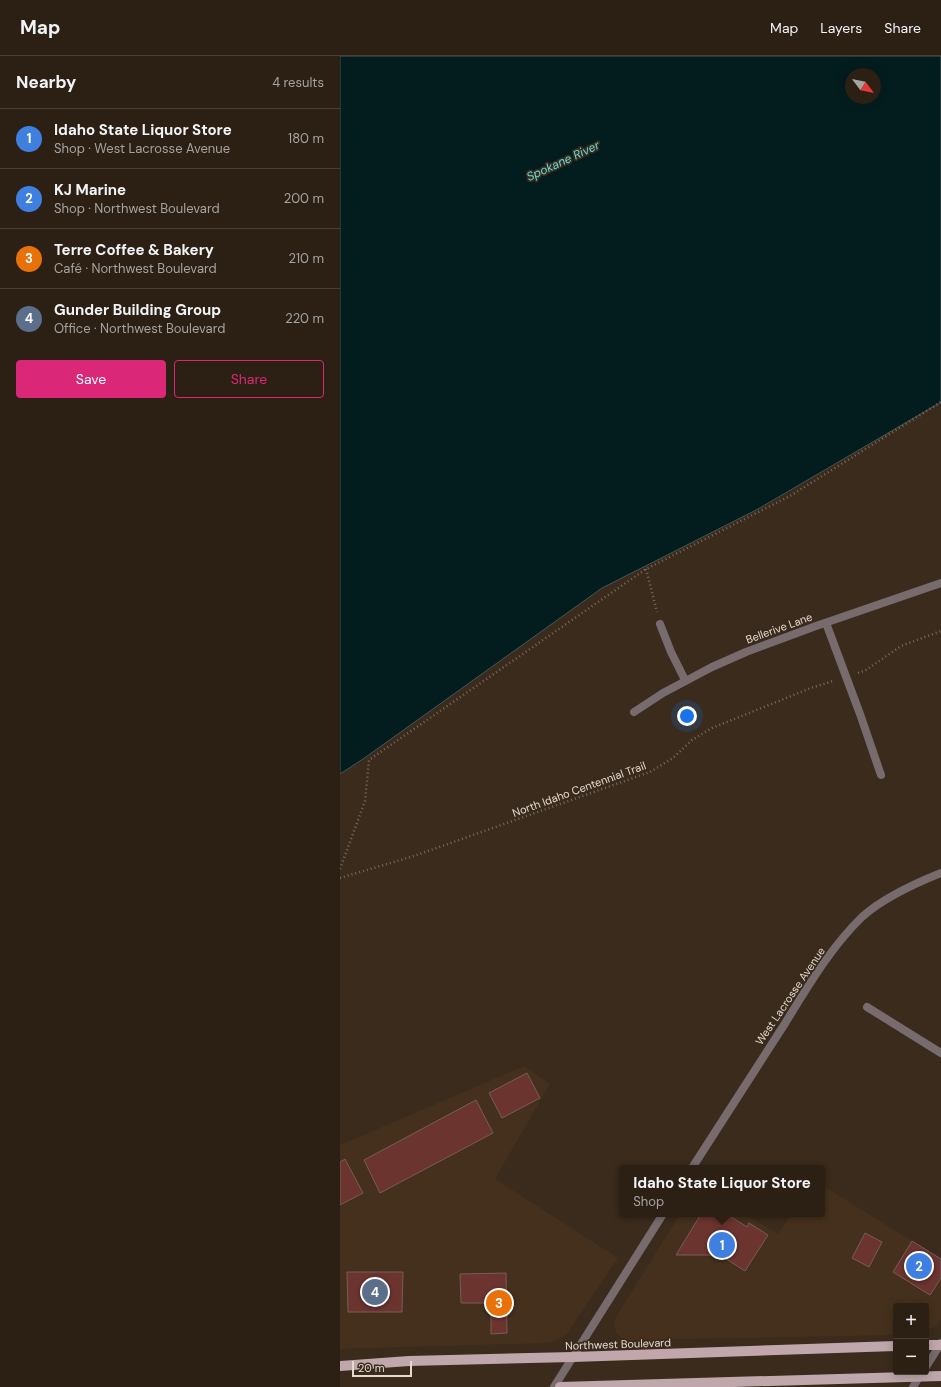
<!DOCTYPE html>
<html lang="en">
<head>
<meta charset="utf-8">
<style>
  :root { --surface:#2c2015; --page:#34281e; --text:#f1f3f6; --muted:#a6a3a0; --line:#483e34; --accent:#db2777 }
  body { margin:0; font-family:"DM Sans",sans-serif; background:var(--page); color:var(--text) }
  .controls { position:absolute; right:12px; bottom:12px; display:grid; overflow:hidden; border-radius:4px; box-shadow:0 2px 10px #0003 }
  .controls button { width:36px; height:36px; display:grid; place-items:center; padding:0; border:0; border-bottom:1px solid var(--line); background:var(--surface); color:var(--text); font:20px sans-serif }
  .compass { position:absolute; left:505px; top:12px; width:36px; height:36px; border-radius:50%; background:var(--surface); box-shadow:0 2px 10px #0003; rotate:122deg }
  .scale { position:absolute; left:12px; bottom:10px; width:60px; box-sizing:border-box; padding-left:4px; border:2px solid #e4dad1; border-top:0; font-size:11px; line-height:14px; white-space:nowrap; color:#e4dad1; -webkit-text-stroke:3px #3a2b1c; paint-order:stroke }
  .you { position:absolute; left:347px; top:660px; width:14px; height:14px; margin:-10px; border:3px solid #fff; border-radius:50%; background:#1a73e8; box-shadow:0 0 0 6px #1a73e833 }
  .badge { display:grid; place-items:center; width:26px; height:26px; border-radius:50%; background:var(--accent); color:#fff; font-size:13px; font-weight:700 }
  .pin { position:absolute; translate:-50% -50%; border:2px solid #fff; box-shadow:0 1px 4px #0006 }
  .popup { position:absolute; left:279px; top:1109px; width:206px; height:52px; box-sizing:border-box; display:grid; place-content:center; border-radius:4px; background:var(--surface); filter:drop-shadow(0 1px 3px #0005); font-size:13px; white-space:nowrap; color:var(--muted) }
  .popup b { font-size:15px; color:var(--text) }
  .popup::after { content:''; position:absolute; left:50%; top:100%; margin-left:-8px; border:8px solid transparent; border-top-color:var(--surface) }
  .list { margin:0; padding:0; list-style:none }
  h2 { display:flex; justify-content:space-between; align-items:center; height:52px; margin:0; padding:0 16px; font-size:17px }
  h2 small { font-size:13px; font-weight:400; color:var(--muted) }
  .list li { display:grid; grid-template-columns:26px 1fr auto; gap:12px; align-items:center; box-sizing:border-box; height:60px; padding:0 16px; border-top:1px solid var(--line) }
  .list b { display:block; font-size:15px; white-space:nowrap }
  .list p { margin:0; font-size:13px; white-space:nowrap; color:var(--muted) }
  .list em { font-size:13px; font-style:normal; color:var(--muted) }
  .actions { display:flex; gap:8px; padding:12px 16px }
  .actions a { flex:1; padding:9px 0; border:1px solid var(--accent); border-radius:4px; text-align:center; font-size:14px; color:var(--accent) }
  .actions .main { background:var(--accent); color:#fff }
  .map { position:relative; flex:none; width:601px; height:1331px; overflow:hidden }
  header { display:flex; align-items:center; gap:24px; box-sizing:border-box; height:56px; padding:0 20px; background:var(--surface); border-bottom:1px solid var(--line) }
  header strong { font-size:19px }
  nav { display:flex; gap:22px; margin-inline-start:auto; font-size:14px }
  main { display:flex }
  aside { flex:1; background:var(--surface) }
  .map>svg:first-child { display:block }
  .built { fill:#44301c }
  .water { fill:#031d1e; stroke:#465654; fill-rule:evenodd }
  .building { fill:#6b342f; stroke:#765d5a }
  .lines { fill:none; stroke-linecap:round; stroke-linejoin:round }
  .path { stroke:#786b5e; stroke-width:2.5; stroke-dasharray:1 3; stroke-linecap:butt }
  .service { stroke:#776b6d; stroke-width:8 }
  .minor { stroke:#776b6d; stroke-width:8 }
  .tertiary { stroke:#776b6d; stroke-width:8 }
  .primary { stroke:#bfa7ac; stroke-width:10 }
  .labels { text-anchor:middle; stroke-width:3.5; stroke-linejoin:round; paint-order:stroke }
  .street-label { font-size:11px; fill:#e4dad1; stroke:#3a2b1c }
  .water-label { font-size:12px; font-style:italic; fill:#60dce0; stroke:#3a2b1c }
</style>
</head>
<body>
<header>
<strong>Map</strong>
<nav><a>Map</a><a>Layers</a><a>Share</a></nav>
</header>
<main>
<aside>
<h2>Nearby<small>4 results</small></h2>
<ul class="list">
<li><span class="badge" style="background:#3f7fe0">1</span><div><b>Idaho State Liquor Store</b><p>Shop · West Lacrosse Avenue</p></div><em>180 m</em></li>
<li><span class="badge" style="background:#3f7fe0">2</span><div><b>KJ Marine</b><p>Shop · Northwest Boulevard</p></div><em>200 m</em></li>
<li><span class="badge" style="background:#e8710a">3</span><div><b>Terre Coffee &amp; Bakery</b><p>Café · Northwest Boulevard</p></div><em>210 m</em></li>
<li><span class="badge" style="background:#5c6f8a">4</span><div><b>Gunder Building Group</b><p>Office · Northwest Boulevard</p></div><em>220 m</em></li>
</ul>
<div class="actions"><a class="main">Save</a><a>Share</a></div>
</aside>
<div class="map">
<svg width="601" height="1331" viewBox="0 0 601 1331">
  <rect width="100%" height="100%" fill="#3a2b1c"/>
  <path class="built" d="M 184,1010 L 210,1028 L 155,1123 L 278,1202 L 228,1276 L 223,1281 L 216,1285 L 207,1287 L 0,1293 L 0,1089 Z
    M 482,1129 L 601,1203 L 601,1263 L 596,1270 L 586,1276 L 586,1250 L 556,1250 L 556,1279 L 289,1284 L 282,1282 L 276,1277 L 274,1268 L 277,1259 L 340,1158 L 405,1158 L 438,1178 L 451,1158 L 482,1158 Z"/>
  <path class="water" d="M 0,0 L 601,0 L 601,346 L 418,453 L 262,532 L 23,703 L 0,718 ZM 511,18 L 535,18 L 535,42 L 511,42 Z"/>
  <path class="building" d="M 187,1017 L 200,1042 L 162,1062 L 149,1037 Z
    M 136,1044 L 153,1077 L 40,1137 L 24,1104 Z
    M 5,1103 L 23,1137 L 0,1149 L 0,1106 Z
    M 361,1158 L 387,1158 L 407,1171 L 409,1167 L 428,1179 L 405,1215 L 380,1199 L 336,1199 Z
    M 525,1177 L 542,1186 L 529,1211 L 512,1202 Z
    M 572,1185 L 601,1203 L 601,1222 L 590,1239 L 553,1216 Z
    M 7,1216 L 63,1216 L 62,1256 L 8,1256 Z
    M 166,1217 L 167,1277 L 151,1278 L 151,1247 L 121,1247 L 120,1218 Z"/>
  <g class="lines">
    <path class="path" d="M 306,513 L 317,556
      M 518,617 L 526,614 L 561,590 L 601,575
      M 0,813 L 25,745 L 29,704 L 306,513 L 450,440 L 601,346
      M 0,822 L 74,800 L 310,716 L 333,702 L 352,684 L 372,672 L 471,632 L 493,625"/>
    <path class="service" d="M 486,567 L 520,658 L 541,719
      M 320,568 L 331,596 L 345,624
      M 527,951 L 601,997"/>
    <path class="minor" d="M 294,656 L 323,637 L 372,611 L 406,596 L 476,570 L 601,527
      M 586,1311 L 601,1287
      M 573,1331 L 582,1316"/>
    <path class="tertiary" d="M 352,1112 C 383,1064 413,1017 444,969 C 467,932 490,892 522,861 C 542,843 576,827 601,817
      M 214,1331 L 323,1158"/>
    <path class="primary" d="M 586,1289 L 601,1289
      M 0,1310 L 69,1305 L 233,1301 L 556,1290
      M 220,1331 L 601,1320"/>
  </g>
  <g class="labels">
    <g class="street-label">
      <text transform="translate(439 572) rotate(-20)" y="4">Bellerive Lane</text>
      <text transform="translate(239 733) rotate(-20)" y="4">North Idaho Centennial Trail</text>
      <text transform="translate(450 940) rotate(-56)" y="4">West Lacrosse Avenue</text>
      <text transform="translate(278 1288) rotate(-2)" y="4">Northwest Boulevard</text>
    </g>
    <g class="water-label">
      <text transform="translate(223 105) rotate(-25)" y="4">Spokane River</text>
    </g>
  </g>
</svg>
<div class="controls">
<button>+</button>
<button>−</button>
</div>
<svg class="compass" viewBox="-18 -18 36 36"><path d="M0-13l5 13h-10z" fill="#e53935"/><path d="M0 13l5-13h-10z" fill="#a6a3a0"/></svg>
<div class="scale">20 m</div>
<div class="you"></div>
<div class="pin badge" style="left:382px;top:1189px;background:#3f7fe0">1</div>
<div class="popup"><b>Idaho State Liquor Store</b>Shop</div>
<div class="pin badge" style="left:579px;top:1210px;background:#3f7fe0">2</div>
<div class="pin badge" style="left:159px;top:1247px;background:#e8710a">3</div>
<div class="pin badge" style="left:35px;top:1236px;background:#5c6f8a">4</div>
</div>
</main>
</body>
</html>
